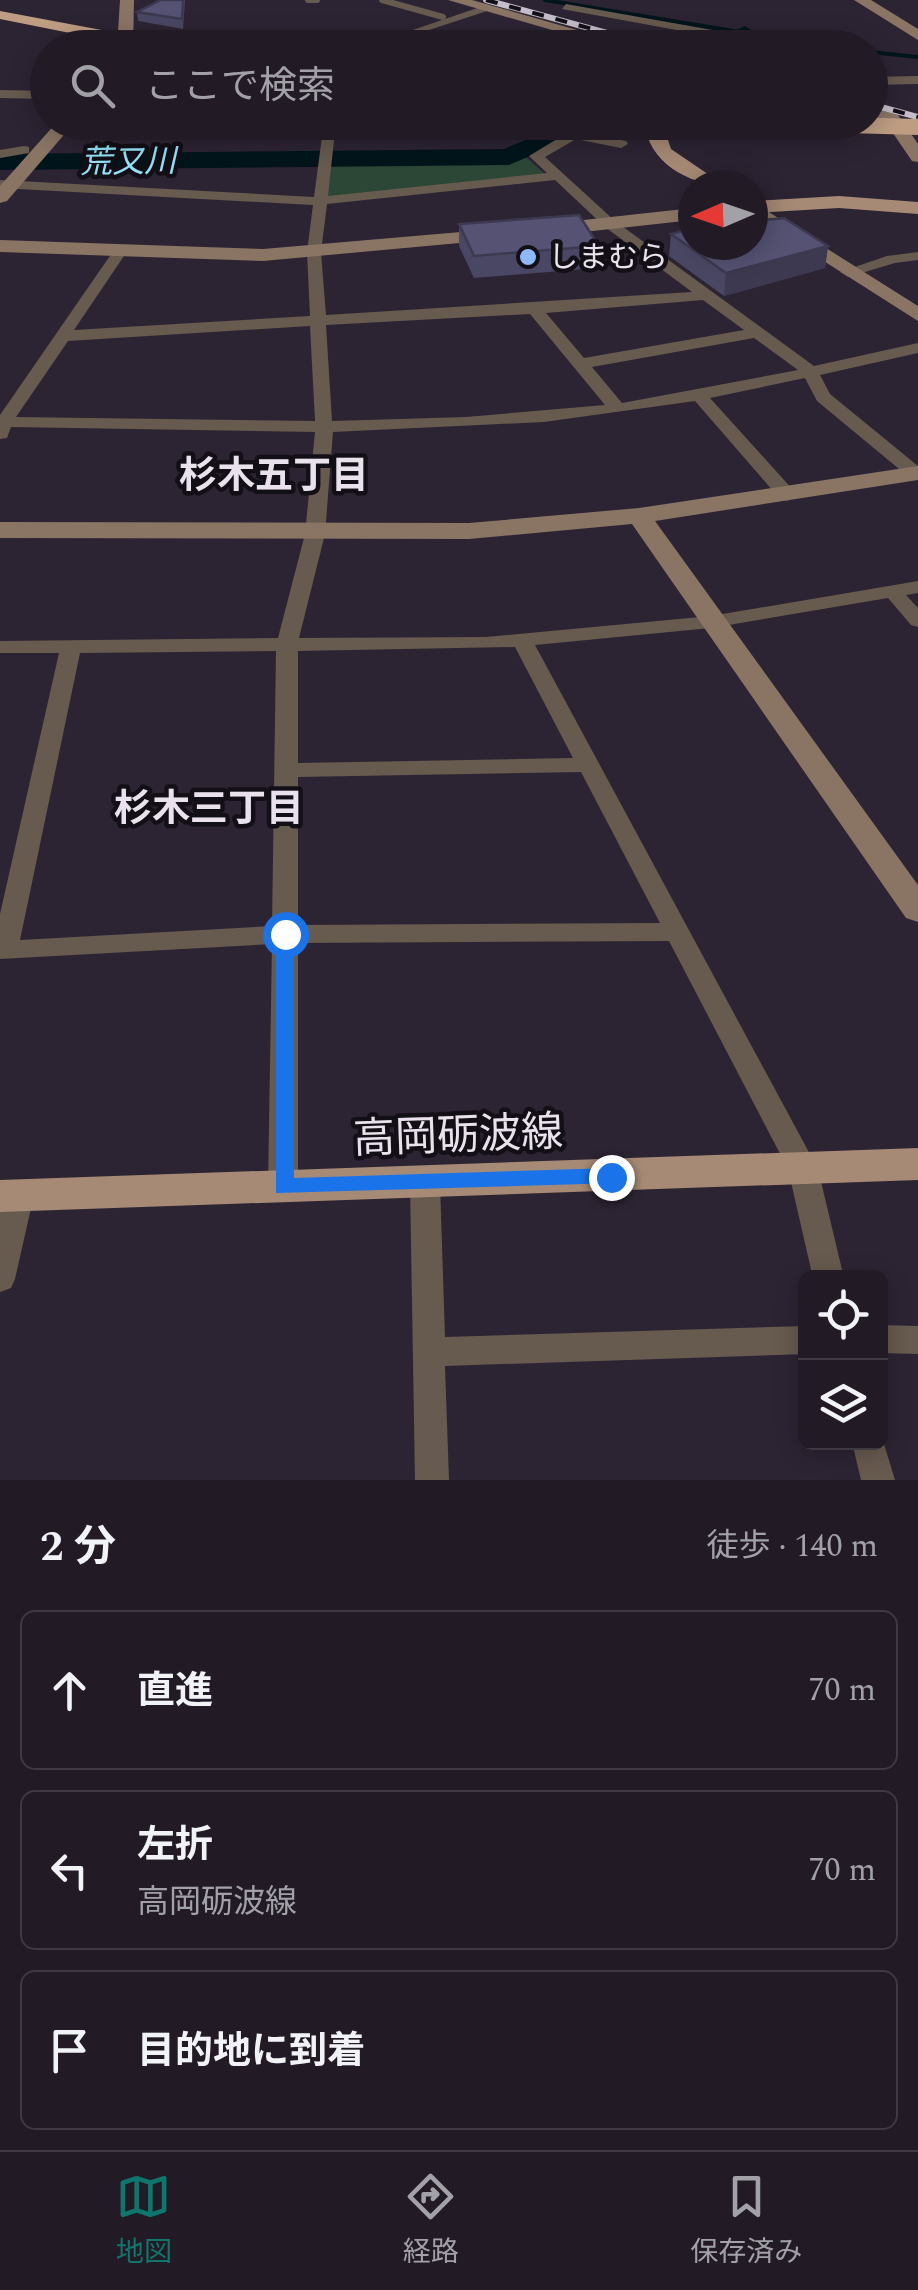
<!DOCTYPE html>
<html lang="ja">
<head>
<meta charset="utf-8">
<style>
  :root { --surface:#221b26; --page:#2a242e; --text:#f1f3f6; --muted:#a2a1a7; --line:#3f3943; --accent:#0f766e }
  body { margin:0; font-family:Spectral,"Noto Sans JP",serif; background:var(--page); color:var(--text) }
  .controls { position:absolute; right:30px; bottom:30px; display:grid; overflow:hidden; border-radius:15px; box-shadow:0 5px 25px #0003 }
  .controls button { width:90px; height:90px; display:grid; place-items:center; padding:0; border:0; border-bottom:2px solid var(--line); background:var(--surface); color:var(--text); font:50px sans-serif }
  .compass { position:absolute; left:678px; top:170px; width:90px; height:90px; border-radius:50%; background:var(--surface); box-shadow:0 5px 25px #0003; rotate:268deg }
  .stop { position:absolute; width:30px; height:30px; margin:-22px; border:8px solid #1a73e8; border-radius:50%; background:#fff }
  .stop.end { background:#1a73e8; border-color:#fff; box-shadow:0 2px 10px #0008 }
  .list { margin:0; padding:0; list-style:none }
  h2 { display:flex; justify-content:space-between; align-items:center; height:130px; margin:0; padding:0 40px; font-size:42px }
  h2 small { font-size:32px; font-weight:400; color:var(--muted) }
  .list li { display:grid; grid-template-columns:65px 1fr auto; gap:30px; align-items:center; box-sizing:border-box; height:160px; margin:0 20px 20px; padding:0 20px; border:2px solid var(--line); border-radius:15px }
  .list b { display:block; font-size:38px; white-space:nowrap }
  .list p { margin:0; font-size:32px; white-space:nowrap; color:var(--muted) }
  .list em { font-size:32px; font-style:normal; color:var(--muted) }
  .icon { flex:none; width:55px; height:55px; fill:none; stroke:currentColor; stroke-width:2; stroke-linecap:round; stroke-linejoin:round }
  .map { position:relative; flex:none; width:918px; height:1480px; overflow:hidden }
  .search { position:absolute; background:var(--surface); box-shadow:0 5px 25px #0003; left:30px; right:30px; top:30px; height:110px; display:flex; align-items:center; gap:25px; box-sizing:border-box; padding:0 35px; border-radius:55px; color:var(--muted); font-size:38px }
  .sheet { height:670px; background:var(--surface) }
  nav { display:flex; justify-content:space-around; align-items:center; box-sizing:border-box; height:140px; border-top:2px solid var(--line); background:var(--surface); font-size:28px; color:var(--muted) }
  nav a { display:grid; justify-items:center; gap:5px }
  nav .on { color:var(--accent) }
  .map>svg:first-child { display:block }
  .green { fill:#2d4737 }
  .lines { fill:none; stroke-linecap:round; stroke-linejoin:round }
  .stream { stroke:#00151b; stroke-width:4 }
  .river { fill:#00151b; fill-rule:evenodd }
  .lane { stroke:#675a4f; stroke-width:6 }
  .street { fill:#675a4f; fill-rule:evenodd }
  .secondary { fill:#8a7565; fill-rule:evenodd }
  .primary { fill:#a68a75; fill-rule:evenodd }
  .highway { fill:#be9d83; fill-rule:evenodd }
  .rail-casing { stroke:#c5beca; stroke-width:6 }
  .rail { stroke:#130f16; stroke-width:4; stroke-dasharray:12; stroke-linecap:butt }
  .highway-bridge { stroke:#be9d83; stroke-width:16 }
  .wall { fill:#494763 }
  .shaded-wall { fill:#3c3950 }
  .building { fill:#555273; stroke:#3c3950; stroke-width:2.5 }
  .route { fill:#1a73e8 }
  .poi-dot { fill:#8db9fc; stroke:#130f16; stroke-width:4 }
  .labels { text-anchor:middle; stroke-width:9; stroke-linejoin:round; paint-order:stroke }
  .far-poi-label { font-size:30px; fill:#e9e2ed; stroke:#130f16; text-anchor:start }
  .far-water-label { font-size:32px; font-style:italic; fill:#93e3f8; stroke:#130f16 }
  .neighbourhood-label { font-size:38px; font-weight:bold; fill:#e9e2ed; stroke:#130f16 }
  .near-street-label { font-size:42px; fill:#e9e2ed; stroke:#130f16 }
</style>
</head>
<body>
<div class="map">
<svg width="918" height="1480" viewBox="0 0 918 1480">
  <rect width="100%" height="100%" fill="#2d2433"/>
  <path class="green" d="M 518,150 L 546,175 L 323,198 L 331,154 Z"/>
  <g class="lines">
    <path class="stream" d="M 545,0 L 836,48
      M 870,52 L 918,57"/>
    <path class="river" d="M 745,26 L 756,33 C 740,49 719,48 697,48 Z
      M 551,129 L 564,137 L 560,143 L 509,165 L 0,170 L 0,154 L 504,149 Z"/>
    <path class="lane" d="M 308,0 L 317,0
      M 382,0 L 443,17
      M 335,46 L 341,44 L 334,38 L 311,43 L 340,48"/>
    <path class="street" d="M 566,4 L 797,45 L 802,48 L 775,48 L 562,9 Z
      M 486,5 L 490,10 L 423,32 L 468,48 C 449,48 428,35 410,37 C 392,39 378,48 360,48 Z
      M 918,76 L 918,84 L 870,85 L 870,77 Z
      M 0,90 L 48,91 L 48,99 L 0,98 Z
      M 331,122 L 347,122 L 335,131 L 328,196 L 547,173 L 529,156 L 562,136 L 504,122 L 532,122 L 626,141 L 628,144 L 621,148 L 576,139 L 545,157 L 615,221 L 814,366 L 918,343 L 918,353 L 820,375 L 830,394 L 918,466 L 918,479 L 910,478 L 817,401 L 805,378 L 710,398 L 794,491 L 796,495 L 787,501 L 780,499 L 695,401 L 544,422 L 333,432 L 325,534 L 299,638 L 486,637 L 711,616 L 918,581 L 918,593 L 906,595 L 918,608 L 918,627 L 911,625 L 888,598 L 711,628 L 535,645 L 818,1169 L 844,1278 L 813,1278 L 788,1169 L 669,941 L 298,943 L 298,1187 L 293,1195 L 283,1199 L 273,1195 L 268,1187 L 272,944 L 0,959 L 0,914 L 59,653 L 0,653 L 0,641 L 278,638 L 305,534 L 315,432 L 11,427 L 7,438 L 0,439 L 0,415 L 114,250 L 126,253 L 74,330 L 310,316 L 307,252 L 313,205 L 0,188 L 0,180 L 314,197 L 323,129 ZM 555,180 L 605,227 L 692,292 L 326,315 L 321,252 L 327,204 ZM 703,300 L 744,330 L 584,358 L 546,313 ZM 530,314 L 605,405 L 466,417 L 332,421 L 326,325 ZM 310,326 L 315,421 L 16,417 L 68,341 ZM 754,338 L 798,370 L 622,403 L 592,367 ZM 515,647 L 573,758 L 298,763 L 298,651 ZM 276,651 L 272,926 L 20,940 L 80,653 ZM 581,772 L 660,923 L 298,925 L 298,777 Z
      M 24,146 L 29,147 L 29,153 L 0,158 L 0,150 Z
      M 918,252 L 918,260 L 895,263 L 848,277 L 840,272 L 887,256 Z
      M 425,1171 L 435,1175 L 440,1183 L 445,1337 L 806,1326 L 806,1354 L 445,1366 L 449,1480 L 415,1480 L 410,1183 L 415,1175 Z
      M 19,1183 L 29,1186 L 34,1195 L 15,1279 L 11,1288 L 0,1292 L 0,1213 L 9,1186 Z
      M 880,1325 L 918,1326 L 918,1354 L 880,1353 Z
      M 880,1431 L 895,1480 L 861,1480 L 852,1442 L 880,1442 Z"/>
    <path class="secondary" d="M 120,0 L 134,0 L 133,48 L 117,48 Z
      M 448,0 L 472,0 L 640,48 L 614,48 Z
      M 854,0 L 871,0 L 918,29 L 918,40 Z
      M 870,106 L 896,112 L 918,144 L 918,162 L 912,161 L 884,120 L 870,116 Z
      M 57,122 L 75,122 L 7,201 L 0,203 L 0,186 Z
      M 753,202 L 918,306 L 918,321 L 753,216 Z
      M 693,208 L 693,220 L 547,236 L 537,230 L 547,224 Z
      M 496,229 L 503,231 L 503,239 L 263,261 L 0,252 L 0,240 L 263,249 Z
      M 918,466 L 918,480 L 655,521 L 918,885 L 918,922 L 906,918 L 632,524 L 469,539 L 0,538 L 0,522 L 469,523 L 639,508 Z"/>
    <path class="primary" d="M 645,122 L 662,122 L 671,149 L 724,185 C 689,185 647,162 645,122 Z
      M 839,196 L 918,202 L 918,214 L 839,208 L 753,213 L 753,201 Z
      M 918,1148 L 918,1180 L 0,1212 L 0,1180 Z"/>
    <path class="highway" d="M 0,11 L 171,43 L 178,48 L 145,48 L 0,19 Z
      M 642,122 L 815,126 L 824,131 L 815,136 L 650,127 Z"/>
    <defs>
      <path id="rail" d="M 486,0 L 662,48
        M 870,104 L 918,117"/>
    </defs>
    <use href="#rail" class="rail-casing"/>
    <use href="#rail" class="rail"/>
    <path class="highway-bridge" d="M 813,124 L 918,127"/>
  </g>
  <path class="wall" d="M 159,0 L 185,0 L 183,29 L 138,21 L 137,12 L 160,1 Z
    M 459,224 L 599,246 L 598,268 L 474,278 L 459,246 Z
    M 671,234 L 828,246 L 825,268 L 724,296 L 669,256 Z"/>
  <path class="shaded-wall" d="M 828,246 L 825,268 L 724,296 L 726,273 Z"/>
  <path class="building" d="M 161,0 L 183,0 L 182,19 L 137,12 Z
    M 579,215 L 599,246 L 474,256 L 459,224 Z
    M 784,218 L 828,246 L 726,273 L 671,234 L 693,228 L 693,245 L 753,245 L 753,221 Z"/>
  <path class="route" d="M 285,928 L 294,934 L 294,1178 L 611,1168 L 621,1177 L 618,1183 L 276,1193 L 276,934 Z"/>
  <circle class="poi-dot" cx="528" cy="257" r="10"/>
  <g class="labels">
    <g class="far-poi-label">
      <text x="548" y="267">しまむら</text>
    </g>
    <g class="far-water-label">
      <text transform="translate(128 161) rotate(-1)" y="11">荒又川</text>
    </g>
    <g class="neighbourhood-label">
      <text x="274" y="488">杉木五丁目</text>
      <text x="209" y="821">杉木三丁目</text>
    </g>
    <g class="near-street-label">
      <text transform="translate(458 1134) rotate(-2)" y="15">高岡砺波線</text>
    </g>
  </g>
</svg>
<div class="controls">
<button><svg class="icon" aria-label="locate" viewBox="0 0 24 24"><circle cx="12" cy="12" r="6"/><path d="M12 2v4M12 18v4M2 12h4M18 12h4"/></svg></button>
<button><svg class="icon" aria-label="layers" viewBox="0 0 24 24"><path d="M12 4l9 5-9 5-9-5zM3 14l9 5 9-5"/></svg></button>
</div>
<svg class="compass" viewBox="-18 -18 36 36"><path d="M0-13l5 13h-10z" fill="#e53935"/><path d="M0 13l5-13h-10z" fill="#a2a1a7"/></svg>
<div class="stop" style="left:285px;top:934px"></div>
<div class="stop end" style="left:611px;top:1177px"></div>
<div class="search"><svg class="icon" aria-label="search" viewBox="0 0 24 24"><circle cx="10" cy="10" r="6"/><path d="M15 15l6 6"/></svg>ここで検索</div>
</div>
<section class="sheet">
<h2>2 分<small>徒歩 · 140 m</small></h2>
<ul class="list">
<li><svg class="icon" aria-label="ahead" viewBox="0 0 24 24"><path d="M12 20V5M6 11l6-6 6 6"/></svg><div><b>直進</b></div><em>70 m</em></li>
<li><svg class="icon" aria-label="left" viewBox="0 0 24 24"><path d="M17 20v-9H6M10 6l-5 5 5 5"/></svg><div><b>左折</b><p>高岡砺波線</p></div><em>70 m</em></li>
<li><svg class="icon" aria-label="arrive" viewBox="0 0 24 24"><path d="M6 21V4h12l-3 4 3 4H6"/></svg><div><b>目的地に到着</b></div></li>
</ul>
</section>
<nav>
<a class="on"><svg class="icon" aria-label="map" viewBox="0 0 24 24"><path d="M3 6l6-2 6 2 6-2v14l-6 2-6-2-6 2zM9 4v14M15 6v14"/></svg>地図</a>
<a><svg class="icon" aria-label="directions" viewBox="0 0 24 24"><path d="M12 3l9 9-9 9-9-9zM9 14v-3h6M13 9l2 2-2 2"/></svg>経路</a>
<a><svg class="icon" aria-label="saved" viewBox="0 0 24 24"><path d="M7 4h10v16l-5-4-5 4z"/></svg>保存済み</a>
</nav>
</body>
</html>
